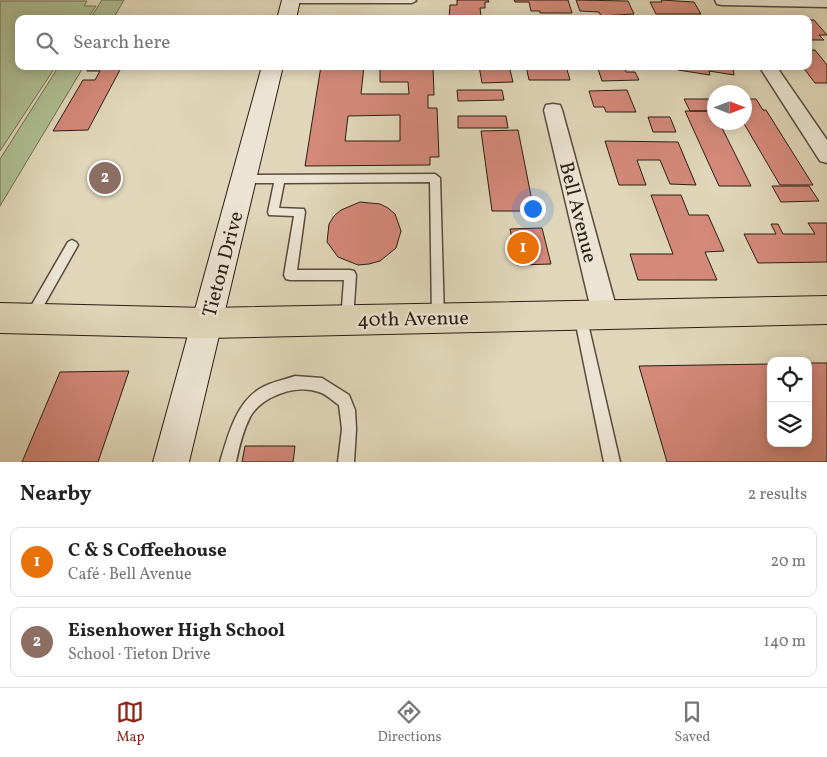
<!DOCTYPE html>
<html lang="en">
<head>
<meta charset="utf-8">
<style>
  :root { --surface:#fff; --page:#f6f6f6; --text:#222; --muted:#767676; --line:#e0e0e0; --accent:#8f2418 }
  body { margin:0; font-family:Vollkorn,serif; background:var(--page); color:var(--text) }
  .controls { position:absolute; right:15px; bottom:15px; display:grid; overflow:hidden; border-radius:10px; box-shadow:0 2px 12px #0003 }
  .controls button { width:45px; height:45px; display:grid; place-items:center; padding:0; border:0; border-bottom:1px solid var(--line); background:var(--surface); color:var(--text); font:25px sans-serif }
  .compass { position:absolute; left:707px; top:85px; width:45px; height:45px; border-radius:50%; background:var(--surface); box-shadow:0 2px 12px #0003; rotate:90deg }
  .you { position:absolute; left:532px; top:208px; width:18px; height:18px; margin:-12px; border:4px solid #fff; border-radius:50%; background:#1a73e8; box-shadow:0 0 0 8px #1a73e833 }
  .badge { display:grid; place-items:center; width:32px; height:32px; border-radius:50%; background:var(--accent); color:#fff; font-size:16px; font-weight:700 }
  .pin { position:absolute; translate:-50% -50%; border:2px solid #fff; box-shadow:0 1px 5px #0006 }
  .list { margin:0; padding:0; list-style:none }
  h2 { display:flex; justify-content:space-between; align-items:center; height:65px; margin:0; padding:0 20px; font-size:21px }
  h2 small { font-size:16px; font-weight:400; color:var(--muted) }
  .list li { display:grid; grid-template-columns:32px 1fr auto; gap:15px; align-items:center; box-sizing:border-box; height:70px; margin:0 10px 10px; padding:0 10px; border:1px solid var(--line); border-radius:10px }
  .list b { display:block; font-size:19px; white-space:nowrap }
  .list p { margin:0; font-size:16px; white-space:nowrap; color:var(--muted) }
  .list em { font-size:16px; font-style:normal; color:var(--muted) }
  .icon { flex:none; width:28px; height:28px; fill:none; stroke:currentColor; stroke-width:2; stroke-linecap:round; stroke-linejoin:round }
  .map { position:relative; flex:none; width:827px; height:462px; overflow:hidden }
  .search { position:absolute; background:var(--surface); box-shadow:0 2px 12px #0003; left:15px; right:15px; top:15px; height:55px; display:flex; align-items:center; gap:12px; box-sizing:border-box; padding:0 18px; border-radius:10px; color:var(--muted); font-size:19px }
  .sheet { height:225px; background:var(--surface) }
  nav { display:flex; justify-content:space-around; align-items:center; box-sizing:border-box; height:70px; border-top:1px solid var(--line); background:var(--surface); font-size:14px; color:var(--muted) }
  nav a { display:grid; justify-items:center; gap:2px }
  nav .on { color:var(--accent) }
  .map>svg:first-child { display:block }
  .green { fill:#aebe92; stroke:#6c6e52 }
  .building { fill:#d4897a; stroke:#2a1d12; fill-rule:evenodd }
  .lines { fill:none; stroke-linecap:round; stroke-linejoin:round }
  .lane-casing { stroke:#584b3c; stroke-width:3 }
  .street-casing { stroke:#584b3c; stroke-width:3 }
  .secondary-casing { stroke:#2a1d12; stroke-width:2 }
  .primary-casing { stroke:#2a1d12; stroke-width:2 }
  .lane { fill:#ebe4d2; fill-rule:evenodd }
  .street { fill:#ebe4d2; fill-rule:evenodd }
  .secondary { fill:#ebe4d2; fill-rule:evenodd }
  .primary { fill:#e0d6b9; fill-rule:evenodd }
  .labels { text-anchor:middle; stroke-width:5; stroke-linejoin:round; paint-order:stroke }
  .street-label { font-size:20px; fill:#2a1d12; stroke:#ebe4d2 }
</style>
</head>
<body>
<div class="map">
<svg width="827" height="462" viewBox="0 0 827 462">
  <rect width="100%" height="100%" fill="#e0d6b9"/>
  <filter id="stains"><feTurbulence type="fractalNoise" baseFrequency=".004" numOctaves="4"/><feColorMatrix values="0 0 0 0 .2 0 0 0 0 .09 0 0 0 0 .02 0 0 0 .5 -.17"/></filter>
  <radialGradient id="worn" r=".72"><stop offset=".6" stop-color="#630" stop-opacity="0"/><stop offset="1" stop-color="#630" stop-opacity=".3"/></radialGradient>
  <path class="green" d="M 102,0 L 124,0 L 113,19 L 90,19 Z
    M 0,1 L 87,1 L 84,6 L 96,6 L 87,19 L 19,19 L 19,66 L 56,66 L 0,151 Z
    M 59,66 L 84,66 L 0,206 L 0,159 Z"/>
  <path class="building" d="M 457,0 L 488,0 L 489,2 L 485,2 L 485,8 L 480,8 L 481,16 L 470,16 L 470,19 L 449,19 L 450,5 L 457,5 Z
    M 514,0 L 568,0 L 572,13 L 540,13 L 540,11 L 531,11 L 529,2 L 515,2 Z
    M 576,0 L 628,1 L 634,14 L 601,16 L 599,12 L 580,11 Z
    M 661,0 L 694,2 L 701,14 L 656,14 L 650,2 L 662,2 Z
    M 808,20 L 814,20 L 827,35 L 819,35 L 824,40 L 808,40 Z
    M 808,50 L 815,50 L 827,65 L 827,83 L 815,83 L 802,66 L 808,66 Z
    M 90,66 L 122,66 L 88,130 L 53,131 L 83,80 L 95,80 L 100,71 L 87,71 Z
    M 321,66 L 364,66 L 361,94 L 409,94 L 408,82 L 380,82 L 380,66 L 433,66 L 434,95 L 428,95 L 428,108 L 437,108 L 439,157 L 430,157 L 430,165 L 305,166 ZM 400,115 L 400,141 L 345,141 L 348,116 Z
    M 479,66 L 509,66 L 513,82 L 482,83 Z
    M 526,66 L 566,66 L 570,80 L 529,80 Z
    M 597,66 L 624,66 L 626,72 L 635,72 L 639,80 L 602,81 Z
    M 678,66 L 733,66 L 734,75 L 709,71 L 710,75 L 678,70 Z
    M 457,90 L 502,90 L 504,100 L 458,101 Z
    M 627,90 L 636,112 L 606,112 L 604,107 L 594,107 L 589,91 Z
    M 684,99 L 714,99 L 714,111 L 690,111 Z
    M 744,99 L 756,99 L 763,110 L 766,110 L 813,185 L 780,185 L 743,122 Z
    M 685,111 L 713,111 L 714,122 L 719,122 L 751,186 L 719,186 Z
    M 458,116 L 506,116 L 508,128 L 458,128 Z
    M 648,117 L 670,117 L 676,132 L 653,132 Z
    M 518,130 L 534,211 L 492,211 L 481,131 Z
    M 605,141 L 678,142 L 696,185 L 670,184 L 660,160 L 637,160 L 646,185 L 619,185 Z
    M 772,186 L 809,186 L 819,201 L 781,202 Z
    M 651,195 L 681,195 L 689,215 L 708,215 L 724,251 L 705,252 L 717,280 L 638,280 L 630,254 L 673,254 Z
    M 360,202 L 380,204 L 388,208 L 395,214 L 401,231 L 396,248 L 380,261 L 369,264 L 358,265 L 338,257 L 327,242 L 329,224 L 334,216 L 341,210 Z
    M 808,223 L 827,223 L 827,262 L 758,263 L 744,234 L 776,234 L 771,224 L 778,224 L 783,234 L 815,234 Z
    M 542,228 L 551,264 L 517,265 L 510,229 Z
    M 808,363 L 827,363 L 827,462 L 667,462 L 639,366 L 771,364 L 771,443 L 808,443 Z
    M 129,371 L 98,462 L 22,462 L 60,372 Z
    M 245,446 L 295,446 L 293,462 L 242,462 Z"/>
  <g class="lines">
    <defs>
      <path id="lane" d="M 287,0 L 415,0 L 416,1 L 412,3 L 287,3 Z
        M 435,174 L 440,178 L 444,317 L 442,321 L 438,323 L 434,321 L 432,317 L 430,182 L 284,183 L 279,208 L 304,209 L 305,212 L 297,270 L 350,270 L 354,271 L 356,275 L 353,320 L 351,324 L 347,326 L 343,324 L 341,320 L 344,280 L 290,280 L 286,279 L 284,275 L 294,216 L 269,215 L 268,212 L 274,183 L 244,183 L 239,179 L 244,175 Z
        M 72,240 L 76,242 L 78,245 L 35,321 L 31,323 L 27,321 L 25,317 L 27,313 L 68,242 Z
        M 580,309 L 584,311 L 586,315 L 620,462 L 604,462 L 574,315 L 576,311 Z
        M 295,376 L 322,378 L 349,395 L 355,410 L 356,429 L 354,462 L 338,462 L 342,429 L 339,405 C 333,401 326,394 319,392 C 296,384 262,396 250,417 C 243,431 239,447 236,462 L 220,462 C 228,436 236,402 261,388 C 271,382 284,380 295,376 Z"/>
      <path id="street" d="M 715,0 L 827,0 L 827,7 L 722,5 L 717,4 Z
        M 759,66 L 776,66 L 827,140 L 827,163 L 820,161 Z
        M 553,104 L 560,105 L 562,110 L 618,314 L 614,322 L 605,326 L 596,322 L 592,314 L 544,110 L 546,105 Z"/>
      <path id="secondary" d="M 282,0 L 300,0 L 296,19 L 277,19 Z
        M 262,66 L 283,66 L 189,462 L 153,462 Z"/>
      <path id="primary" d="M 827,296 L 827,324 L 207,338 L 0,333 L 0,303 L 207,308 Z"/>
    </defs>
    <use href="#lane" class="lane-casing"/>
    <use href="#street" class="street-casing"/>
    <use href="#secondary" class="secondary-casing"/>
    <use href="#primary" class="primary-casing"/>
    <use href="#lane" class="lane"/>
    <use href="#street" class="street"/>
    <use href="#secondary" class="secondary"/>
    <use href="#primary" class="primary"/>
  </g>
  <g class="labels">
    <g class="street-label">
      <text transform="translate(579 212) rotate(76)" y="7">Bell Avenue</text>
      <text transform="translate(222 264) rotate(-75)" y="7">Tieton Drive</text>
      <text transform="translate(413 318) rotate(-1)" y="7">40th Avenue</text>
    </g>
  </g>
  <rect width="100%" height="100%" filter="url(#stains)"/>
  <rect width="100%" height="100%" fill="url(#worn)"/>
</svg>
<div class="controls">
<button><svg class="icon" aria-label="locate" viewBox="0 0 24 24"><circle cx="12" cy="12" r="6"/><path d="M12 2v4M12 18v4M2 12h4M18 12h4"/></svg></button>
<button><svg class="icon" aria-label="layers" viewBox="0 0 24 24"><path d="M12 4l9 5-9 5-9-5zM3 14l9 5 9-5"/></svg></button>
</div>
<svg class="compass" viewBox="-18 -18 36 36"><path d="M0-13l5 13h-10z" fill="#e53935"/><path d="M0 13l5-13h-10z" fill="#767676"/></svg>
<div class="you"></div>
<div class="pin badge" style="left:523px;top:248px;background:#e8710a">1</div>
<div class="pin badge" style="left:105px;top:178px;background:#8d6e63">2</div>
<div class="search"><svg class="icon" aria-label="search" viewBox="0 0 24 24"><circle cx="10" cy="10" r="6"/><path d="M15 15l6 6"/></svg>Search here</div>
</div>
<section class="sheet">
<h2>Nearby<small>2 results</small></h2>
<ul class="list">
<li><span class="badge" style="background:#e8710a">1</span><div><b>C &amp; S Coffeehouse</b><p>Café · Bell Avenue</p></div><em>20 m</em></li>
<li><span class="badge" style="background:#8d6e63">2</span><div><b>Eisenhower High School</b><p>School · Tieton Drive</p></div><em>140 m</em></li>
</ul>
</section>
<nav>
<a class="on"><svg class="icon" aria-label="map" viewBox="0 0 24 24"><path d="M3 6l6-2 6 2 6-2v14l-6 2-6-2-6 2zM9 4v14M15 6v14"/></svg>Map</a>
<a><svg class="icon" aria-label="directions" viewBox="0 0 24 24"><path d="M12 3l9 9-9 9-9-9zM9 14v-3h6M13 9l2 2-2 2"/></svg>Directions</a>
<a><svg class="icon" aria-label="saved" viewBox="0 0 24 24"><path d="M7 4h10v16l-5-4-5 4z"/></svg>Saved</a>
</nav>
</body>
</html>
